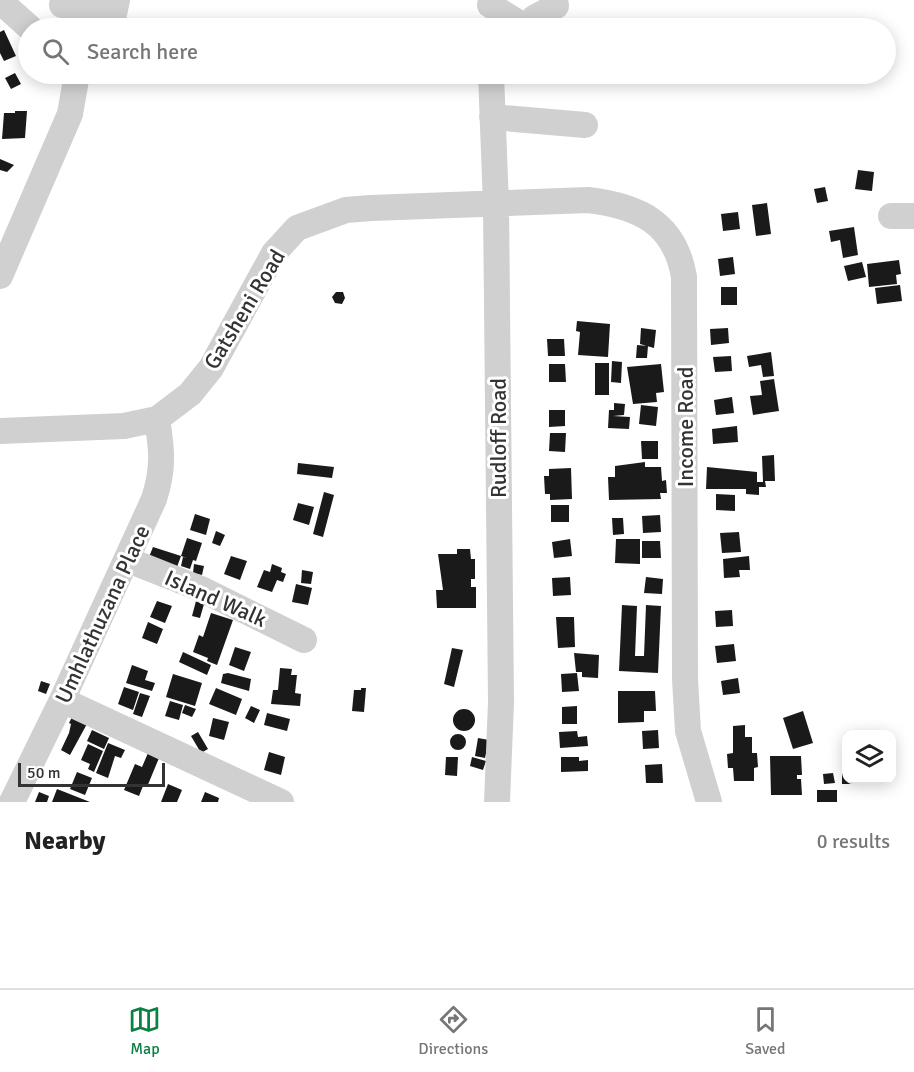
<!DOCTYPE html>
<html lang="en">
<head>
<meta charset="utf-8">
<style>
  :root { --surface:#fff; --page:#f2f2f2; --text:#222; --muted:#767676; --line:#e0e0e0; --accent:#0b8043 }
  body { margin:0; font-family:Signika,sans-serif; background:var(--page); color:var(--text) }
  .controls { position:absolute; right:18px; bottom:18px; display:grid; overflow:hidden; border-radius:12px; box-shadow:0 3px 15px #0003 }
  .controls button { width:54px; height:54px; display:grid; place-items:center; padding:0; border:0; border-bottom:2px solid var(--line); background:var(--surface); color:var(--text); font:30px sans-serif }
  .scale { position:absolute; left:18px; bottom:15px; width:147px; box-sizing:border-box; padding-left:6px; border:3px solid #333; border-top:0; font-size:16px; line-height:21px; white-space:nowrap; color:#333; -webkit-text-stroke:4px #fff; paint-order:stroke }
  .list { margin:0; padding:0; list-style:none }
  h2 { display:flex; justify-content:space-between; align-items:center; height:78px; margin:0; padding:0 24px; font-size:26px }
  h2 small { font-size:20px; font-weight:400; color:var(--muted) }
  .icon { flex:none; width:33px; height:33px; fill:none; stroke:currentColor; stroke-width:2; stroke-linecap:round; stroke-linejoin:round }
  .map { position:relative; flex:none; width:914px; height:802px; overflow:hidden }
  .search { position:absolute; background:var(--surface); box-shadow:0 3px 15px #0003; left:18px; right:18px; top:18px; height:66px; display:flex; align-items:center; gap:15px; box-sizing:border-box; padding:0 21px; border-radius:33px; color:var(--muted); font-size:22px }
  .sheet { height:186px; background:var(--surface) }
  nav { display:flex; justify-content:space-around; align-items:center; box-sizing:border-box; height:84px; border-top:2px solid var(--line); background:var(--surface); font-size:16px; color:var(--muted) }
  nav a { display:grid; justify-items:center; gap:3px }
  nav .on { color:var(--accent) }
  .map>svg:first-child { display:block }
  .building { fill:#1a1a1a }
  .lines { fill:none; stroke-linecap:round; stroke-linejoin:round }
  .minor { stroke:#d0d0d0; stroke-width:26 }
  .labels { text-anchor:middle; stroke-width:6; stroke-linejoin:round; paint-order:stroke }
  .street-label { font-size:22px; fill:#333; stroke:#fff }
</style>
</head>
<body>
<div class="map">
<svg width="914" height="802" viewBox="0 0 914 802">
  <rect width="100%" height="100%" fill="#fff"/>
  <path class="building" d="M 4,30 L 16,56 L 4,61 L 0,53 L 0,32 Z
    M 15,73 L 21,84 L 11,89 L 5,78 Z
    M 15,111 L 27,111 L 25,138 L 2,139 L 4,113 L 15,113 Z
    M 0,159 L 14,165 L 7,172 L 0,170 Z
    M 858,170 L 874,172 L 872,191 L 855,189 Z
    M 825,187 L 828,201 L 817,203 L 814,189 Z
    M 767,203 L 771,234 L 756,236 L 752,205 Z
    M 738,212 L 740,229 L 723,231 L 721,214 Z
    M 854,227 L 858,255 L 843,258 L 840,240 L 831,242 L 829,231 Z
    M 733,257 L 735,274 L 720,276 L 718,259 Z
    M 899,260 L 901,274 L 896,275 L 897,284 L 869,287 L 867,264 Z
    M 862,262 L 866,277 L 848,281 L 844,266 Z
    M 900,285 L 902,301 L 877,304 L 875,288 Z
    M 721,287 L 737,287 L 737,305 L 721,305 Z
    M 336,292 L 343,292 L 345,298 L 342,304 L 335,303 L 332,297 Z
    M 577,321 L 610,324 L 608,357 L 578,355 L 580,332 L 576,331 Z
    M 641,328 L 656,330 L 654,348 L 640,344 Z
    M 728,328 L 729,343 L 711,345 L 710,329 Z
    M 547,339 L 564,339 L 565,356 L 548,356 Z
    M 637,345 L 648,346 L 647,358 L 636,358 Z
    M 771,352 L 774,376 L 763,377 L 761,365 L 749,367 L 747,356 Z
    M 731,356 L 732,371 L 715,372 L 713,357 Z
    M 612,361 L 622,362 L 621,383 L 611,382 Z
    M 595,363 L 609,363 L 609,395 L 595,395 Z
    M 549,364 L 565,364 L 566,382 L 549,382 Z
    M 661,364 L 664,392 L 656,393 L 657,402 L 633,404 L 627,367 Z
    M 774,379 L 779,411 L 753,415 L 750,396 L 762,395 L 760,381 Z
    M 732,397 L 734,413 L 716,415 L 714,400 Z
    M 614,403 L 625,404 L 624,415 L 613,416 L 630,417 L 629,429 L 608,428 L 609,410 L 614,410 Z
    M 641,405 L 658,407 L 656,426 L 639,424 Z
    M 549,410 L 565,410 L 565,426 L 549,427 Z
    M 737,426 L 738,442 L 713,444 L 712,429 Z
    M 550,433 L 566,433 L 565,452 L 549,451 Z
    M 641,441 L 658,441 L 658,459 L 642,459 Z
    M 774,455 L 775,481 L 765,481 L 766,487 L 759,487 L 759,495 L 746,494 L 746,489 L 706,489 L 707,467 L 757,472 L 757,482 L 763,482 L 762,456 Z
    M 645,462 L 645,467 L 661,467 L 662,481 L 666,480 L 667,493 L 660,493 L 661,499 L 609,500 L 608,477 L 615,477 L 615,466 Z
    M 298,463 L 334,467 L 332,478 L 297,474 Z
    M 571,468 L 572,499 L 550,500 L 550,494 L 545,494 L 544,476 L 549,476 L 549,469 Z
    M 324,492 L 334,495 L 323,537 L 313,534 Z
    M 716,494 L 735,495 L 735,511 L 716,510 Z
    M 298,503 L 314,507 L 309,525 L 293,520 Z
    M 551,505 L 569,505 L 569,522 L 551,522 Z
    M 195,514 L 210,519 L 206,535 L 190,530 Z
    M 660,515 L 661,532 L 643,533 L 642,516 Z
    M 612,518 L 623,518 L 624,534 L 613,535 Z
    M 216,531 L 225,535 L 220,546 L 212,543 Z
    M 739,532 L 741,552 L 722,553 L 720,533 Z
    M 187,538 L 202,543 L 196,561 L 193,560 L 190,569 L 181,566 L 183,557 L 187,558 L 181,556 Z
    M 570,539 L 572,556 L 554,558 L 552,542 Z
    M 616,539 L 640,539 L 640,564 L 615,563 Z
    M 642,541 L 660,541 L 661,558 L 642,558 Z
    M 153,547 L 181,556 L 177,567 L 149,557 Z
    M 457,549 L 470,549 L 471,559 L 475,559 L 475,579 L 471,579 L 471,587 L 476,587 L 476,608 L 437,608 L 436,590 L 443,590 L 438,554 L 457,554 Z
    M 231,556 L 247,561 L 240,580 L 224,574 Z
    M 749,556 L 750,570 L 739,570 L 740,577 L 724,578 L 723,559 Z
    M 194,564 L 204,566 L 202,575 L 193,573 Z
    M 272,564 L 282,568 L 281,572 L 286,574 L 283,582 L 277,580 L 272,592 L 257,587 L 264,570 L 270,572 Z
    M 302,570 L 313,572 L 311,584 L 301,583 Z
    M 570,577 L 571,595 L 553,596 L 552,578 Z
    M 646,577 L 663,579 L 662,594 L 644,593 Z
    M 296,584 L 312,588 L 308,605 L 292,602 Z
    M 157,601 L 172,606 L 165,623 L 150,617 Z
    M 196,601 L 204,604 L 200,618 L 192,616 Z
    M 622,605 L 637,606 L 635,656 L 644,656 L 646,605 L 661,606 L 658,673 L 619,671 Z
    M 732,610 L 733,626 L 716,627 L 715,611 Z
    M 211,613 L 233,620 L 217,665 L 207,661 L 208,658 L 193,652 L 199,635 L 203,637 Z
    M 556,617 L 574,617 L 575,647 L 558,648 Z
    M 148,622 L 163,629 L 157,644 L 142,638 Z
    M 734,644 L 736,661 L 717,663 L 715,646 Z
    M 235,647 L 251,652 L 244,671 L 229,665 Z
    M 452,648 L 463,650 L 454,687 L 444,684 Z
    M 183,652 L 211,665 L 207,675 L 179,662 Z
    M 574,653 L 599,655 L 598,678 L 582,677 L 582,672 L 576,672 Z
    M 132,665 L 148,671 L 145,680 L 155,683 L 152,691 L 126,683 Z
    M 280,668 L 292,669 L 291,675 L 297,675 L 295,693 L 301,694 L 300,706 L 271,704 L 273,690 L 278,690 Z
    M 228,673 L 251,679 L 249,691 L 221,683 L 223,674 Z
    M 577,673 L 579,691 L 562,692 L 561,674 Z
    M 173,674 L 202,683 L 195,706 L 166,697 Z
    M 738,678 L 740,693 L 723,695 L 721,681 Z
    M 41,681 L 50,684 L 46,694 L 38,691 Z
    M 124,687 L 139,692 L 133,710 L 118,704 Z
    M 216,688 L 242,699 L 236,715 L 209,704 Z
    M 361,688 L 366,688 L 364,712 L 352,711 L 354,690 L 361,690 Z
    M 618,691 L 655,691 L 656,711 L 644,711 L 644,722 L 618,723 Z
    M 140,693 L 150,696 L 142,717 L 133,714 Z
    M 170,701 L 183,705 L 179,720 L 165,716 Z
    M 185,705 L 196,709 L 192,717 L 182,713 Z
    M 251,706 L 260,710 L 254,723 L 245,718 Z
    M 577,706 L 577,724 L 562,724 L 562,707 Z
    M453 720a11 11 0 1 1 22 0a11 11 0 1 1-22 0Z
    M 803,711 L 813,743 L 793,749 L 783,718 Z
    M 267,713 L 290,719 L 287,731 L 264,725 Z
    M 73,715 L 88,722 L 70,755 L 61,750 L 69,733 L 71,724 L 69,723 Z
    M 213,718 L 229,722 L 224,740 L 209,736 Z
    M 745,725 L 745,737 L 752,737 L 752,753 L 757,753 L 758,767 L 754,768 L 754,781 L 734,781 L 733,768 L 728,768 L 727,754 L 733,753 L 733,726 Z
    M 92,730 L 109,738 L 104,749 L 87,741 Z
    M 658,730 L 659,748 L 643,749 L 642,731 Z
    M 577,731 L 578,737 L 587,736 L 588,746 L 560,748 L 559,732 Z
    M 198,732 L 208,749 L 201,753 L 191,736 Z
    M450 742a8 8 0 1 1 16 0a8 8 0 1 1-16 0Z
    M 478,738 L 489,740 L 485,758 L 475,756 Z
    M 108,743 L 125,750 L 121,758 L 115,756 L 108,778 L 96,773 Z
    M 88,744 L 103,751 L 94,772 L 88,769 L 90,764 L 81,760 Z
    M 269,752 L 285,757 L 281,775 L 264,770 Z
    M 148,753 L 159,758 L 147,787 L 143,786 L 139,796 L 124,790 L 135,764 L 142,767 Z
    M 770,756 L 801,756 L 802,775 L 797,775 L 797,779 L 801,779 L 802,795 L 771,795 Z
    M 446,757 L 458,757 L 457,776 L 445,775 Z
    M 472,757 L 486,761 L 483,770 L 470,766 Z
    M 561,757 L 579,757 L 579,761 L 588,760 L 588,771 L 561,772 Z
    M 662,764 L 663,783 L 646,783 L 645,765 Z
    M 77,772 L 92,778 L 85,795 L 70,789 Z
    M 846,772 L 846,780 L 855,780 L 856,784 L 842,784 L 842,773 Z
    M 833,773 L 835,783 L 824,784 L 823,774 Z
    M 168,784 L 182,790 L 177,802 L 161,802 Z
    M 57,789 L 90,802 L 52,802 Z
    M 817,790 L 837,790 L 837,802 L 817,802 Z
    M 39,792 L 49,796 L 47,802 L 35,802 Z
    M 205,792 L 219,798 L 218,802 L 201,802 Z"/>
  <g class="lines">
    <path class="minor" d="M 0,1 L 30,28
      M 62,5 L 114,14 L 117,0
      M 490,5 L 527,28
      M 530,28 L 534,18 L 556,6 L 555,0
      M 491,74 L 496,205 L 501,702 L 497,802
      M 492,117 L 585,125
      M 891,216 L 914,216
      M 0,276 L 70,114 L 77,74
      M 0,431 L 124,426 L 157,419 L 190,394 L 211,368 L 274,253 L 297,228 L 346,210 L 371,208 L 588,200 C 639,206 675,223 684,277 L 685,679 L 688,731 L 709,802
      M 128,560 L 201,589 L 304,640
      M 62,700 L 281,802
      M 12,802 L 62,700 L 154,499 C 164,468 162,450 157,419"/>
  </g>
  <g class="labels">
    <g class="street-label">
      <text transform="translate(244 309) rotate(-59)" y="8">Gatsheni Road</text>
      <text transform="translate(685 427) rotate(-90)" y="8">Income Road</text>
      <text transform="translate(498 438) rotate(-90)" y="8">Rudloff Road</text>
      <text transform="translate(216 598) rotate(24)" y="8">Island Walk</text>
      <text transform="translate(102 614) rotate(-65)" y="8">Umhlathuzana Place</text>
    </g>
  </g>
</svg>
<div class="controls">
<button><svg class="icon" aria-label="layers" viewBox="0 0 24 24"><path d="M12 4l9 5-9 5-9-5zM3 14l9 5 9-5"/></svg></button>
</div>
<div class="scale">50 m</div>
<div class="search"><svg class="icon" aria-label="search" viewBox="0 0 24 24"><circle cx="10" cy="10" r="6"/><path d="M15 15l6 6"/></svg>Search here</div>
</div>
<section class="sheet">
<h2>Nearby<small>0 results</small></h2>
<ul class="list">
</ul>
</section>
<nav>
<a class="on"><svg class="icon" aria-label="map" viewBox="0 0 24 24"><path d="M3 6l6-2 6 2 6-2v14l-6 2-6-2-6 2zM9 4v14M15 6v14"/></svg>Map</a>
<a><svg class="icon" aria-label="directions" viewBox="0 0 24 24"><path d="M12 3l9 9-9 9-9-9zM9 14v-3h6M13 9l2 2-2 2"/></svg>Directions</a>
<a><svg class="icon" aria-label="saved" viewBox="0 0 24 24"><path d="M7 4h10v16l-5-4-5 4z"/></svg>Saved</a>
</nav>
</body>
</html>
